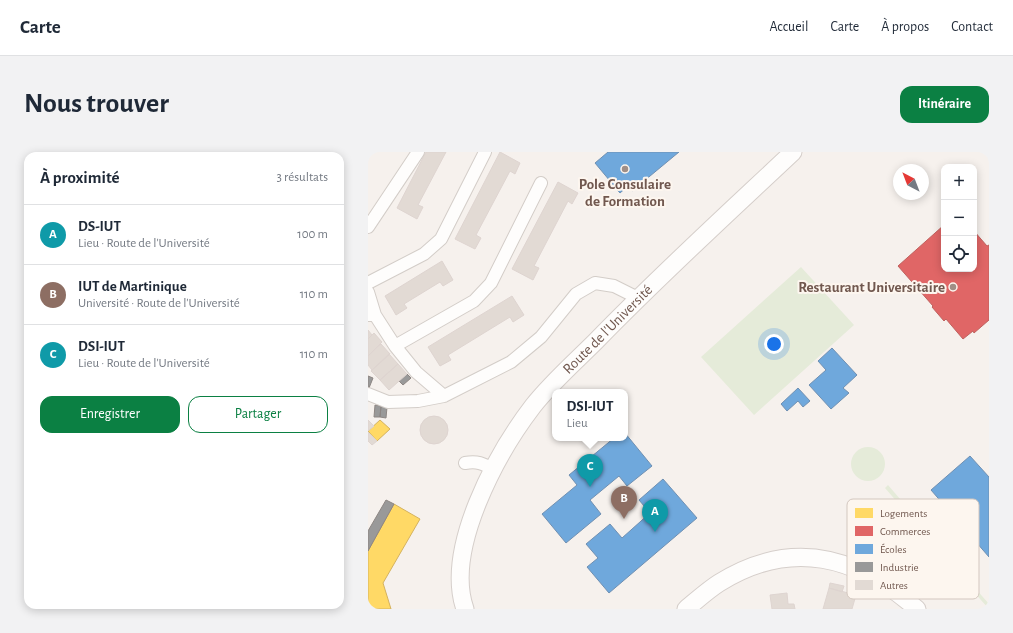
<!DOCTYPE html>
<html lang="fr">
<head>
<meta charset="utf-8">
<style>
  :root { --surface:#fff; --page:#f2f2f3; --text:#1f2937; --muted:#747a83; --line:#e0e1e3; --accent:#0b8043 }
  body { margin:0; font-family:"Alegreya Sans",sans-serif; background:var(--page); color:var(--text) }
  .controls { position:absolute; right:12px; top:12px; display:grid; overflow:hidden; border-radius:8px; box-shadow:0 2px 10px #0003 }
  .controls button { width:36px; height:36px; display:grid; place-items:center; padding:0; border:0; border-bottom:1px solid var(--line); background:var(--surface); color:var(--text); font:20px sans-serif }
  .compass { position:absolute; left:525px; top:12px; width:36px; height:36px; border-radius:50%; background:var(--surface); box-shadow:0 2px 10px #0003; rotate:318deg }
  .you { position:absolute; left:406px; top:192px; width:14px; height:14px; margin:-10px; border:3px solid #fff; border-radius:50%; background:#1a73e8; box-shadow:0 0 0 6px #1a73e833 }
  .badge { display:grid; place-items:center; width:26px; height:26px; border-radius:50%; background:var(--accent); color:#fff; font-size:13px; font-weight:700 }
  .pin { position:absolute; translate:-50% -33px; filter:drop-shadow(0 1px 2px #0008) }
  .pin::after { content:''; position:absolute; top:21px; width:14px; height:12px; background:inherit; clip-path:polygon(0 0,100% 0,50% 100%) }
  .popup { position:absolute; left:184px; top:237px; width:76px; height:52px; box-sizing:border-box; display:grid; place-content:center; border-radius:8px; background:var(--surface); filter:drop-shadow(0 1px 3px #0005); font-size:13px; white-space:nowrap; color:var(--muted) }
  .popup b { font-size:15px; color:var(--text) }
  .popup::after { content:''; position:absolute; left:50%; top:100%; margin-left:-8px; border:8px solid transparent; border-top-color:var(--surface) }
  .list { margin:0; padding:0; list-style:none }
  h2 { display:flex; justify-content:space-between; align-items:center; height:52px; margin:0; padding:0 16px; font-size:17px }
  h2 small { font-size:13px; font-weight:400; color:var(--muted) }
  .list li { display:grid; grid-template-columns:26px 1fr auto; gap:12px; align-items:center; box-sizing:border-box; height:60px; padding:0 16px; border-top:1px solid var(--line) }
  .list b { display:block; font-size:15px; white-space:nowrap }
  .list p { margin:0; font-size:13px; white-space:nowrap; color:var(--muted) }
  .list em { font-size:13px; font-style:normal; color:var(--muted) }
  .actions { display:flex; gap:8px; padding:12px 16px }
  .actions a { flex:1; padding:9px 0; border:1px solid var(--accent); border-radius:12px; text-align:center; font-size:14px; color:var(--accent) }
  .actions .main { background:var(--accent); color:#fff }
  .icon { flex:none; width:22px; height:22px; fill:none; stroke:currentColor; stroke-width:2; stroke-linecap:round; stroke-linejoin:round }
  .map { position:relative; flex:none; width:621px; height:457px; overflow:hidden; border-radius:12px }
  header { display:flex; align-items:center; gap:24px; box-sizing:border-box; height:56px; padding:0 20px; background:var(--surface); border-bottom:1px solid var(--line) }
  header strong { font-size:19px }
  nav { display:flex; gap:22px; margin-inline-start:auto; font-size:14px }
  .intro { display:flex; align-items:center; justify-content:space-between; box-sizing:border-box; height:96px; padding:0 24px }
  h1 { margin:0; font-size:28px }
  .button { padding:10px 18px; border-radius:12px; background:var(--accent); color:#fff; font-size:14px; font-weight:700 }
  main { display:flex; gap:24px; padding:0 24px }
  aside { flex:1; background:var(--surface); border-radius:12px; box-shadow:0 2px 10px #0003 }
  .map>svg:first-child { display:block }
  .green { fill:#e5ebd9 }
  .homes { fill:#ffd966; stroke:#d4b25f }
  .shops { fill:#e06666; stroke:#bf625f }
  .schools { fill:#6fa8dc; stroke:#7090b2 }
  .industry { fill:#999; stroke:#8d8683 }
  .building { fill:#e2dad4; stroke:#ded4d0 }
  .lines { fill:none; stroke-linecap:round; stroke-linejoin:round }
  .street-casing { stroke:#d3cdc8; stroke-width:14 }
  .secondary-casing { stroke:#d5ceca; stroke-width:19 }
  .street { stroke:#fefdfc; stroke-width:12 }
  .secondary { stroke:#fefdfc; stroke-width:17 }
  .poi-dot { fill:#a08e86; stroke:#fdf6ef; stroke-width:1.5 }
  .labels { text-anchor:middle; stroke-width:4; stroke-linejoin:round; paint-order:stroke }
  .poi-label { font-size:15px; font-weight:bold; fill:#71584f; stroke:#fdf6ef }
  .street-label { font-size:15px; fill:#71584f; stroke:#fdf6ef }
  .key { fill:#fdf6ef; stroke:#d3c7bf; stroke-width:1 }
  .key-label { font-size:11px; fill:#71584f }
</style>
</head>
<body>
<header>
<strong>Carte</strong>
<nav><a>Accueil</a><a>Carte</a><a>À propos</a><a>Contact</a></nav>
</header>
<div class="intro"><h1>Nous trouver</h1><a class="button">Itinéraire</a></div>
<main>
<aside>
<h2>À proximité<small>3 résultats</small></h2>
<ul class="list">
<li><span class="badge" style="background:#0f9aa8">A</span><div><b>DS-IUT</b><p>Lieu · Route de l'Université</p></div><em>100 m</em></li>
<li><span class="badge" style="background:#8d6e63">B</span><div><b>IUT de Martinique</b><p>Université · Route de l'Université</p></div><em>110 m</em></li>
<li><span class="badge" style="background:#0f9aa8">C</span><div><b>DSI-IUT</b><p>Lieu · Route de l'Université</p></div><em>110 m</em></li>
</ul>
<div class="actions"><a class="main">Enregistrer</a><a>Partager</a></div>
</aside>
<div class="map">
<svg width="621" height="457" viewBox="0 0 621 457">
  <rect width="100%" height="100%" fill="#f6f1ed"/>
  <path class="green" d="M 433,115 L 486,173 L 386,263 L 333,205 Z
    M483 312a17 17 0 1 1 34 0a17 17 0 1 1-34 0Z
    M 520,333 L 593,418 L 590,420 L 517,336 Z
    M 607,436 L 621,452 L 621,457 L 604,438 Z"/>
  <path class="homes" d="M 12,268 L 22,277 L 9,289 L 0,279 Z
    M 26,352 L 52,367 L 15,431 L 23,457 L 0,457 L 0,399 Z"/>
  <path class="shops" d="M 576,73 L 576,117 L 606,117 L 606,79 L 619,94 L 621,93 L 621,168 L 606,181 L 605,179 L 595,187 L 578,167 L 576,169 L 564,155 L 565,154 L 530,114 Z"/>
  <path class="schools" d="M 240,0 L 311,0 L 264,39 L 260,34 L 252,41 L 227,11 Z
    M 464,196 L 489,223 L 475,236 L 481,241 L 463,257 L 441,233 L 458,218 L 450,209 Z
    M 430,236 L 442,249 L 435,255 L 430,249 L 419,259 L 413,252 Z
    M 257,281 L 284,314 L 259,334 L 251,324 L 222,348 L 233,362 L 198,391 L 174,362 L 209,333 L 201,323 L 246,286 L 257,286 Z
    M 602,304 L 621,325 L 621,405 L 563,338 Z
    M 295,327 L 329,366 L 241,441 L 219,415 L 230,406 L 218,392 L 242,372 L 254,386 L 282,361 L 271,348 Z"/>
  <path class="industry" d="M 39,222 L 43,226 L 35,233 L 31,229 Z
    M 0,224 L 5,226 L 1,236 L 0,235 Z
    M 7,253 L 13,254 L 12,265 L 6,265 Z
    M 13,254 L 19,255 L 18,266 L 12,265 Z
    M 18,348 L 26,352 L 0,399 L 0,379 Z"/>
  <path class="building" d="M 58,0 L 78,0 L 50,53 L 55,55 L 49,67 L 29,56 Z
    M 132,0 L 152,11 L 147,22 L 142,19 L 108,83 L 113,86 L 107,97 L 87,87 Z
    M 190,30 L 210,41 L 204,52 L 200,49 L 166,114 L 171,116 L 165,128 L 144,117 Z
    M 74,109 L 85,128 L 75,134 L 72,130 L 36,152 L 39,156 L 28,163 L 17,144 Z
    M 144,144 L 156,163 L 145,170 L 142,165 L 80,203 L 83,208 L 72,214 L 60,195 Z
    M 0,178 L 4,183 L 0,187 Z
    M 6,181 L 14,190 L 0,204 L 0,187 Z
    M 13,192 L 22,202 L 4,218 L 0,213 L 0,204 Z
    M 21,202 L 30,212 L 12,228 L 3,219 Z
    M 30,212 L 39,222 L 21,238 L 12,228 Z
    M52 278a14 14 0 1 1 28 0a14 14 0 1 1-28 0Z
    M 0,268 L 6,274 L 0,279 Z
    M 0,280 L 9,289 L 4,293 L 0,289 Z
    M 462,431 L 476,434 L 474,440 L 461,436 Z
    M 461,436 L 488,443 L 484,457 L 455,457 Z
    M 419,441 L 420,452 L 426,452 L 427,457 L 404,457 L 402,443 Z"/>
  <g class="lines">
    <defs>
      <path id="street" d="M 0,75 L 50,0
        M 0,131 L 56,102 L 73,87 L 117,0
        M 0,140 L 7,163
        M 0,163 L 7,163 L 27,194 L 48,220 L 76,244
        M 27,194 L 106,149 L 123,131 L 173,31
        M 0,242 L 20,250 L 50,249 L 76,244 L 143,210 L 173,185 L 208,142 L 227,131 L 246,134 L 270,146
        M 97,311 C 109,309 115,311 125,318"/>
      <g id="secondary">
        <path id="s1" d="M 97,457 C 76,397 129,301 165,254 C 183,231 207,210 228,189 C 291,124 359,62 425,0"/>
        <path d="M 318,457 C 329,448 340,438 351,431 C 423,386 489,404 549,457"/>
      </g>
    </defs>
    <use href="#street" class="street-casing"/>
    <use href="#secondary" class="secondary-casing"/>
    <use href="#street" class="street"/>
    <use href="#secondary" class="secondary"/>
  </g>
  <g class="poi-dot">
    <circle cx="257" cy="17" r="4"/>
    <circle cx="585" cy="135" r="4"/>
  </g>
  <g class="labels">
    <g class="poi-label">
      <text x="257" y="37">Pole Consulaire<tspan x="257" dy="17">de Formation</tspan></text>
      <text x="577" y="140" text-anchor="end">Restaurant Universitaire</text>
    </g>
    <g class="street-label">
      <text dy="5" stroke="none"><textPath href="#s1" startOffset="328">Route de l'Université</textPath></text>
    </g>
  </g>
  <rect x="479" y="347" width="132" height="100" rx="6" class="key"/>
  <rect x="487" y="356" width="18" height="10" fill="#ffd966"/>
  <rect x="487" y="374" width="18" height="10" fill="#e06666"/>
  <rect x="487" y="392" width="18" height="10" fill="#6fa8dc"/>
  <rect x="487" y="410" width="18" height="10" fill="#999"/>
  <rect x="487" y="428" width="18" height="10" fill="#e2dad4"/>
  <g class="key-label">
    <text x="512" y="365">Logements</text>
    <text x="512" y="383">Commerces</text>
    <text x="512" y="401">Écoles</text>
    <text x="512" y="419">Industrie</text>
    <text x="512" y="437">Autres</text>
  </g>
</svg>
<div class="controls">
<button>+</button>
<button>−</button>
<button><svg class="icon" aria-label="locate" viewBox="0 0 24 24"><circle cx="12" cy="12" r="6"/><path d="M12 2v4M12 18v4M2 12h4M18 12h4"/></svg></button>
</div>
<svg class="compass" viewBox="-18 -18 36 36"><path d="M0-13l5 13h-10z" fill="#e53935"/><path d="M0 13l5-13h-10z" fill="#747a83"/></svg>
<div class="you"></div>
<div class="pin badge" style="left:287px;top:380px;background:#0f9aa8">A</div>
<div class="pin badge" style="left:256px;top:367px;background:#8d6e63">B</div>
<div class="pin badge" style="left:222px;top:335px;background:#0f9aa8">C</div>
<div class="popup"><b>DSI-IUT</b>Lieu</div>
</div>
</main>
</body>
</html>
